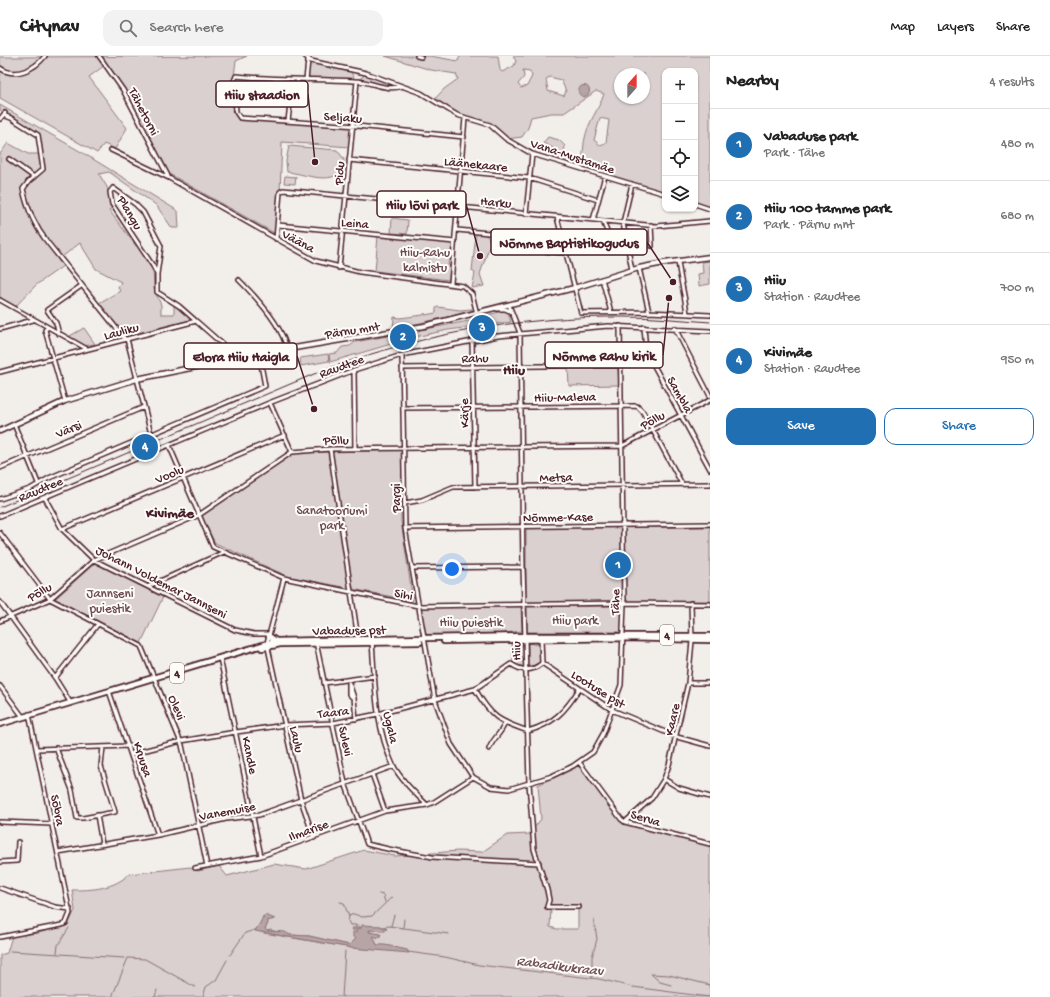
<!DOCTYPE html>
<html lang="en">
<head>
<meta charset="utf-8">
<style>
  :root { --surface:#fff; --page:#f2f2f2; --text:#222; --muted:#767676; --line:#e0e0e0; --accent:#1f6fb2 }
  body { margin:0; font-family:"Gochi Hand",sans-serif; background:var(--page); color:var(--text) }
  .controls { position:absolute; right:12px; top:12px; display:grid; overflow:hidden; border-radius:8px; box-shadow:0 1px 3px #0004 }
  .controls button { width:36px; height:36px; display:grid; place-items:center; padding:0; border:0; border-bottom:1px solid var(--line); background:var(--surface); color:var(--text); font:20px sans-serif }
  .compass { position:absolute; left:614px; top:12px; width:36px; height:36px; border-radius:50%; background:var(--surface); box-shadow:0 1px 3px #0004; rotate:21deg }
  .you { position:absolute; left:452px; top:513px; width:14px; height:14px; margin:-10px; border:3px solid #fff; border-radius:50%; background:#1a73e8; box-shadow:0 0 0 6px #1a73e833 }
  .badge { display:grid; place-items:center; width:26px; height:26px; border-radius:50%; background:var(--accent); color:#fff; font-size:13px; font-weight:700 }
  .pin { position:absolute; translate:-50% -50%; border:2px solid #fff; box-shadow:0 1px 4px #0006 }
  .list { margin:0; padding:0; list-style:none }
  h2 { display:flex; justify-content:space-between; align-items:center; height:52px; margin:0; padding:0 16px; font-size:17px }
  h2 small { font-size:13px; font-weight:400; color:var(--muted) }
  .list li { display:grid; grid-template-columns:26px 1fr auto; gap:12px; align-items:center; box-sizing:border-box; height:72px; padding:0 16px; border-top:1px solid var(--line) }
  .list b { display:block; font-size:15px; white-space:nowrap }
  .list p { margin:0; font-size:13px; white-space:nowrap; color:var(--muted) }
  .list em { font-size:13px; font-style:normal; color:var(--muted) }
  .actions { display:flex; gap:8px; padding:12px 16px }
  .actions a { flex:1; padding:9px 0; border:1px solid var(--accent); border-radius:12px; text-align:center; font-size:14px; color:var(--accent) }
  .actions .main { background:var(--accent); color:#fff }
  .icon { flex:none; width:22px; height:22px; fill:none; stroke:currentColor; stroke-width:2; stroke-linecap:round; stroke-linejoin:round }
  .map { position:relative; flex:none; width:710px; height:941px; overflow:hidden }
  header { display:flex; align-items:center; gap:24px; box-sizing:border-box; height:56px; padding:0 20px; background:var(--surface); border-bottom:1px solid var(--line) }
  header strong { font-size:19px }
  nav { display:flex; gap:22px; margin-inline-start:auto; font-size:14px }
  .search { width:280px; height:36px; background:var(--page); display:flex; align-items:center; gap:10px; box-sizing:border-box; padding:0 14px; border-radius:12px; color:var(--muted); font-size:15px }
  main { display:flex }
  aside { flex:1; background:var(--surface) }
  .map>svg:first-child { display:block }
  .green { fill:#d9d0cf; stroke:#92787d; fill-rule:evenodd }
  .water { fill:#b7a5a6; stroke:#8b6f75 }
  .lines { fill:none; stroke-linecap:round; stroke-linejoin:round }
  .stream { stroke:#8b6f75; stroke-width:1 }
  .minor-casing { stroke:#4a1f2b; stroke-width:6 }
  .major-casing { stroke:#4a1f2b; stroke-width:7 }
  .highway-casing { stroke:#4a1f2b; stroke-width:8 }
  .minor { stroke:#fdfcf7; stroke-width:3 }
  .major { stroke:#fdfcf7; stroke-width:4 }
  .highway { stroke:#fdfcf7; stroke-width:4.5 }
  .rail { stroke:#4a1f2b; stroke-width:1 }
  .labels { text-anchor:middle; stroke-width:4; stroke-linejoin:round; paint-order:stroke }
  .shield { fill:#fdfcf7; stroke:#806168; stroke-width:1 }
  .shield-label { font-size:12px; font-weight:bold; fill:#4a1f2b }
  .street-label { font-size:13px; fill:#4a1f2b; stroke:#fdfcf7 }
  .park-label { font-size:13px; fill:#6e4b54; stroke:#fdfcf7 }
  .water-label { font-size:14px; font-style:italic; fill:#704e56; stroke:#fdfcf7 }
  .quarter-label { font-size:15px; font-weight:bold; fill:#4a1f2b; stroke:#fdfcf7 }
  .leader { fill:none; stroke:#4a1f2b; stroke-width:1.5 }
  .callout-dot { fill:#4a1f2b; stroke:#fdfcf7; stroke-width:1.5 }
  .callout { fill:#fdfcf7; stroke:#4a1f2b; stroke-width:1.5 }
  .callout-label { font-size:14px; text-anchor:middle; font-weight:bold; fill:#4a1f2b }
</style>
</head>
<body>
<header>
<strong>Citynav</strong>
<div class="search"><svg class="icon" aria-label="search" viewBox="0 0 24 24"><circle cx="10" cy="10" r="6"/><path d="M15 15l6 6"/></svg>Search here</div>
<nav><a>Map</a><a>Layers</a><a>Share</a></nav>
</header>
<main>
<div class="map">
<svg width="710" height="941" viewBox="0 0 710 941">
  <rect width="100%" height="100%" fill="#f2efeb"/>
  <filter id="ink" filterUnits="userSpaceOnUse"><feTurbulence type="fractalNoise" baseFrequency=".025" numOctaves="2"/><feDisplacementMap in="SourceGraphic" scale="8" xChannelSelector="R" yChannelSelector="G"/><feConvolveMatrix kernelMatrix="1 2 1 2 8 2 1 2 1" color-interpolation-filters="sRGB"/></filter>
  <g filter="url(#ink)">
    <path class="green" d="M 247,0 L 236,5 C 234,21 229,48 240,62 L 352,70 L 350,91 L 282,86 L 280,136 L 276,178 L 164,115 L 123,34 L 105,9 L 89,21 L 127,72 L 115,93 L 104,88 L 97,97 L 0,42 L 0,1 Z
      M 385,0 L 430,0 L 458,5 L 460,0 L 498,0 L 500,14 L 502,16 L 514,10 L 516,5 L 513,0 L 710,0 L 710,153 L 695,148 L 695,15 L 665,15 L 665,138 L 575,111 C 586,104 582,92 585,82 C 588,66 599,53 604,38 L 596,35 L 564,57 L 551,57 L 531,61 L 528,72 L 522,81 L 506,83 L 490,69 L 456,59 L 433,45 L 444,33 L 458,23 L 456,18 L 431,14 ZM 523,14 L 530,15 L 532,20 L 527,30 L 521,32 L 518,28 L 524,21 ZM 620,18 L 644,18 L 644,42 L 620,42 ZM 550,21 L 561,24 L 566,35 L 564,40 L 548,35 L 546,23 ZM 600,62 L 609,64 L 606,87 L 600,89 L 594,84 Z
      M 309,6 L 350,14 L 355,24 L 307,24 Z
      M 366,18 L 396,29 L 397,30 L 391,31 L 358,24 Z
      M 0,49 L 83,97 L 178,155 L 179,172 L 172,172 L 156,149 L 109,116 L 99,118 L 107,131 L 112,152 L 109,154 L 136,190 L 139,188 L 153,213 L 154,233 L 161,249 L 161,258 L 174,258 L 174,250 L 177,250 L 191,262 L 191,264 L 124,280 L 97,248 L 120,235 L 118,231 L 121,226 L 96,213 L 80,187 L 58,204 L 63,210 L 36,229 L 15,251 L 0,243 L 0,98 L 8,87 L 28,98 L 39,98 L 37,83 L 39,78 L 0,54 Z
      M 548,81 L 559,84 L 565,90 L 564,97 L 572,100 L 572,110 L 526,95 C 535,92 544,95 553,92 L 543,87 Z
      M 289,90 L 337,94 L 344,103 L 343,114 C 330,130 303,117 287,116 L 286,105 Z
      M 285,120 L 296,121 L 295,128 L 284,127 Z
      M 392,162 L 408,164 L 407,178 L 391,177 Z
      M 476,177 L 486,179 L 491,186 L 480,218 L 484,230 L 472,232 L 475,217 L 472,215 Z
      M 378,180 L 453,187 L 451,203 L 449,203 L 448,209 L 450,209 L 449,224 L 375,215 Z
      M 710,205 L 710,228 L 699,230 L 698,218 L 703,217 L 702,206 Z
      M 438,251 L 460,254 L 472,253 L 470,256 L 393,273 L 394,261 L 400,262 L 423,259 L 425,257 L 425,259 L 436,257 L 436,252 Z
      M 504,255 L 508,256 L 511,266 L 448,274 L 415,281 L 330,306 L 329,298 L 337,297 L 342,291 L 350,290 L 355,286 L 485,262 L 487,259 Z
      M 84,272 L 95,288 L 83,290 L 68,281 Z
      M 568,286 L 575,286 L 576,300 L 569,300 Z
      M 328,298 L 329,305 L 301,310 L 300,302 Z
      M 568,312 L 618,312 L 619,329 L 569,330 Z
      M 402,394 L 401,465 L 413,545 L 287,520 L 215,487 L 201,460 L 292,397 Z
      M 710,471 L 710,545 L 526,548 L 526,472 Z
      M 95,507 L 163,541 L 141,587 L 55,543 Z
      M 521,550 L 522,575 L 486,579 L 426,580 L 421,552 Z
      M 527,550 L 623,550 L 622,576 L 527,576 Z
      M 512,587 L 523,589 L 524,611 L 513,607 Z
      M 529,587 L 537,589 L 537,587 L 540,587 L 540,607 L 536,610 L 528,609 L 528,588 Z
      M 578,709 L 622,767 L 710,790 L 710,941 L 0,941 L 0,899 L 7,897 L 12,880 L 38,877 L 68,869 L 75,854 L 72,834 C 92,834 114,833 129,818 L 190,811 L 198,815 L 219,810 L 227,820 L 274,808 L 306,813 L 364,794 L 395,800 L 458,795 L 482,796 L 507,779 L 531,778 L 534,777 L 534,772 L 541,763 L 538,729 ZM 551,853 L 578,853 L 578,873 L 557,873 L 550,871 ZM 263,860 L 270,864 L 267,865 L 268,867 L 265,873 L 267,875 L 270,874 L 290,879 L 309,880 L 349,889 L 355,885 L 358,872 L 380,870 L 387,873 L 382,875 L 369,873 L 377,889 L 407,894 L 408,896 L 352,892 L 264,877 L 255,874 L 259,871 Z"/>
    <path class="water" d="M578.5 35a5.5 5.5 0 1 1 11 0a5.5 5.5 0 1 1-11 0Z
      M 265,859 L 275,863 L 267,865 L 268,867 L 265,873 L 267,875 L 285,876 L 290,879 L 309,880 L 349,889 L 356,883 L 353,881 L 353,876 L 357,876 L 357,874 L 351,874 L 352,872 L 361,872 L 362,869 L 380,870 L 387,873 L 385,875 L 369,874 L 369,876 L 381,878 L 379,882 L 373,880 L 377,889 C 388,888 396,892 407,894 L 409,897 L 352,892 L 255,875 Z"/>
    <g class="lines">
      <path class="stream" d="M 379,838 L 383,839 L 385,846
        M 340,846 L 344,847 L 349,861 L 348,865 L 350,869 L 358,869 L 361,872
        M 349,860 L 354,858 L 362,861 L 372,860 L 392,841
        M 355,870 L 359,873
        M 391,870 L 394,859
        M 383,871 L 389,870 L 449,878
        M 403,872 L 404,863
        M 10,895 L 124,902
        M 408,896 L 445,901 L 479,909 L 599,923 L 633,931 L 709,941
        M 57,897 L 58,889 L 69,872
        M 230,899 L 245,877 L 255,874
        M 592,922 L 592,901 L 597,883 L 594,864
        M 671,929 L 660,926 L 651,918 L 669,919 L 710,929
        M 112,941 L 128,902 L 145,903 L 195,931
        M 155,941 L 157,934
        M 203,941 L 206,931 L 216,924 L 227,904
        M 342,941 L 345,895"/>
      <defs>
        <path id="minor" d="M 99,0 L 123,34 L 168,120
          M 305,0 L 311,5 L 366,17 L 421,37 L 457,59 L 490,69 L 506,83 L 532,98 L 665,138
          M 417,0 L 421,1
          M 0,12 C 15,23 35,13 45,0
          M 306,24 L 308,4
          M 402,30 C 386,36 371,25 355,25 C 315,23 275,24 236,20 L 234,25 L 236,56 L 240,62 L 357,70 L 464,81
          M 3,59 L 11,62 L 38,79 L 43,113 L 29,125 L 23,133 C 27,152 36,172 48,187 L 125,283
          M 0,63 L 5,57
          M 288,65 L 290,48 L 298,24
          M 111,94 L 169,122 L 316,205 L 360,216 L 463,230 L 472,238 L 477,258
          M 9,103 L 34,121
          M 349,104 L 529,122 L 598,144
          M 695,148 L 710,153
          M 526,158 L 532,98
          M 557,161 L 581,257 L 649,256 L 710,259
          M 593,164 L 605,120
          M 278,169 L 455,186
          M 651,169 L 652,190
          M 457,174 L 489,177
          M 276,183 L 280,136 L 283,134 L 657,170 L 710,165
          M 512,192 L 566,197 L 607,184 L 609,181 L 603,165
          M 678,205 C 680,224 685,239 687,258
          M 339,212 L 357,25
          M 639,212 L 649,256
          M 632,214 L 623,167 L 632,128
          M 157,218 L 161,190 L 143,156 L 135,148 L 113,132 L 110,136 L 112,148 L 153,210 L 157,218 L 157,236 L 179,250 L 196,265
          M 602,223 L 611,256
          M 239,224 C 256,241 282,269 287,293
          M 451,227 L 465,62
          M 0,244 L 87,293
          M 509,249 L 520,277 L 523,511 L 529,727 L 534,793 L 547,834 L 549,844 L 547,851 L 579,851
          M 497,253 L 505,253 L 510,255
          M 644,271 L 646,295 L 710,413
          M 47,272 L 45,274 L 65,345
          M 675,272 L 710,340
          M 0,273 L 33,264
          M 59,278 L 56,267 L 47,254 L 81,230
          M 127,283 L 151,378
          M 472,284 L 475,431
          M 402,299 L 405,472 L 435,644 L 451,688 L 473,721 L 491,731 L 509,733 L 552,720 L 573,710 L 593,696 L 603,678 L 621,629 L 624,547 L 620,270
          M 402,312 L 620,309
          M 354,314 L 355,393
          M 0,316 L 196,265 L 229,294 L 233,303
          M 270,347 L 292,396
          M 403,352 L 637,350 L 643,356 L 682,428
          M 14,368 L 38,427
          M 169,389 L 213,491 L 284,522 L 418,550 L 624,547 L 710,548
          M 330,393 L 358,583
          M 0,412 L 144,351
          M 45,442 L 62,473 L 94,504 L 235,574 L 254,578 L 269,578
          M 0,443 L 30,433 L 49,422 L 265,330 L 259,298
          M 405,447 L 422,444 L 453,431 L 710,428
          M 0,460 L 269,347 L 354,314 L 402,299 L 498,280 L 608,270 L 710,275
          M 405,472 L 710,468
          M 62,473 L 285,379
          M 0,477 L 50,543 L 141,590 L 182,689 L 207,810
          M 412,512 L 523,511
          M 284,522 L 267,587 L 301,744 L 314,782
          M 149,530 L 224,496
          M 0,546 L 55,622 L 70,646
          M 0,565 L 50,543 L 94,504 L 199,459 L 292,396 L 330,393 L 622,390 L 710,344
          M 541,584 L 542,607
          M 316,586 L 345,727 L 367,788 C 389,794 410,797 432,801 L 539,807
          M 372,586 C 375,626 375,671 393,709 C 401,724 415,737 427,749
          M 220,602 L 261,800
          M 542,607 L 612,654 L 677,681 L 710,690
          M 55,622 L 98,568
          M 324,627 L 375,620
          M 349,627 L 354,642 L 356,663
          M 349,627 L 349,638 L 354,643
          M 688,627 L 710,627
          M 0,630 L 23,661
          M 475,633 C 491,661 498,665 528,675 C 553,668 566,655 579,633
          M 109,635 L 158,779
          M 56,692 L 72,734 L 77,762 L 83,762 L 115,756 L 101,710 L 103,691
          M 37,693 L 129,690
          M 489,693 C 493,682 501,678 505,667
          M 131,698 L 181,685 L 236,676 L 285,669 L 333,667 L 378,658 L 475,633 L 511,608 C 521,615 532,616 542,607
          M 579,706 L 621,763 L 625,766 L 710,788
          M 372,718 L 385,755
          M 664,723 L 679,732 L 710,741
          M 97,759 L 102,788
          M 0,766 L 52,768
          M 625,766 L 652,742 L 664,723 L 669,709 L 688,627 L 692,585 L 691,547
          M 58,796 L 158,779 L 226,763 L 259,759 L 394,710
          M 0,806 L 17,805 L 18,786
          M 195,812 L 261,800 L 385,755 L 427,749 L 434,746 L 473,721
          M 0,832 L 55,851 L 70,853
          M 0,881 L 62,869 L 66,867 L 70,857 L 29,658"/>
        <path id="major" d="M 0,375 L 65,345 L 137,323 L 259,298 L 424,270 L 574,232 L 639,212 L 664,207 L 710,201"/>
        <path id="highway" d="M 269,580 L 276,585
          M 444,585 L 624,582 L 710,584
          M 262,592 L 280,588 L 420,586
          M 0,668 L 276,585 L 530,580 L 710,580"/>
      </defs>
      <use href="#minor" class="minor-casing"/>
      <use href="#major" class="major-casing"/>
      <use href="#highway" class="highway-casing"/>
      <use href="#minor" class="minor"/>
      <use href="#major" class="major"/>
      <use href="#highway" class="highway"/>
      <path class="rail" d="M 0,451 L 314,318 C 414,279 519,260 625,261 C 654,261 682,264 710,266"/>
    </g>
  </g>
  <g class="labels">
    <g class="shield">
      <rect x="660" y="569" width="14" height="20" rx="3"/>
      <rect x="170" y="607" width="14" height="20" rx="3"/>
    </g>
    <g class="shield-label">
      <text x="667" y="583">4</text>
      <text x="177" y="621">4</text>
    </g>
    <g class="street-label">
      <text transform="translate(145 55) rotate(63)" y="5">Tähetorni</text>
      <text transform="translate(343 60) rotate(4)" y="5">Seljaku</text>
      <text transform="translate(573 99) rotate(18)" y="5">Vana-Mustamäe</text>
      <text transform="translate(476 107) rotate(6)" y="5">Läänekaare</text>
      <text transform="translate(338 117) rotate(-85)" y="5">Pidu</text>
      <text transform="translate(496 145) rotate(5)" y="5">Harku</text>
      <text transform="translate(131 156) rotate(59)" y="5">Plangu</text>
      <text transform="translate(355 166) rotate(5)" y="5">Leina</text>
      <text transform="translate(299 184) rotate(28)" y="5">Vääna</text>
      <text transform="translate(352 273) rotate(-9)" y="5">Pärnu mnt</text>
      <text transform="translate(121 274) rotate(-15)" y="5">Lauliku</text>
      <text transform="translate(475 301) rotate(-1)" y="5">Rahu</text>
      <text transform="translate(341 309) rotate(-20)" y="5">Raudtee</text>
      <text transform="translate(681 338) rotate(61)" y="5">Sambla</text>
      <text transform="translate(565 340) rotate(-1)" y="5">Hiiu-Maleva</text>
      <text transform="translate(463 357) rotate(-91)" y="5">Kärje</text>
      <text transform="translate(652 363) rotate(-28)" y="5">Põllu</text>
      <text transform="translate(68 372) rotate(-23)" y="5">Värsi</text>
      <text transform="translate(336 383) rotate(-1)" y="5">Põllu</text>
      <text transform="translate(169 417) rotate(-23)" y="5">Voolu</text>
      <text transform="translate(556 420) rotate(-1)" y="5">Metsa</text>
      <text transform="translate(40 432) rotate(-23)" y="5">Raudtee</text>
      <text transform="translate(395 442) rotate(-90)" y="5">Pargi</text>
      <text transform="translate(558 460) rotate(-1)" y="5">Nõmme-Kase</text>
      <text transform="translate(162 525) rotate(27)" y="5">Johann Voldemar Jannseni</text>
      <text transform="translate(39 535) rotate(-29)" y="5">Põllu</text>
      <text transform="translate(404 537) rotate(12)" y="5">Sihi</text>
      <text transform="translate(614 546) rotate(-89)" y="5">Tähe</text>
      <text transform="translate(349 573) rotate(-1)" y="5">Vabaduse pst</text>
      <text transform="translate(515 595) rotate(-92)" y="5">Hiiu</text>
      <text transform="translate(599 632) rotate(32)" y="5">Lootuse pst</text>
      <text transform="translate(178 651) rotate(67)" y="5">Olevi</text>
      <text transform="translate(333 655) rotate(-7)" y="5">Taara</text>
      <text transform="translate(671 663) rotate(-77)" y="5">Kaare</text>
      <text transform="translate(392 671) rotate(77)" y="5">Ugala</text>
      <text transform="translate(298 683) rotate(77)" y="5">Laulu</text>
      <text transform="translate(347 685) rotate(78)" y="5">Sulevi</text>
      <text transform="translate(251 699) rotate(78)" y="5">Kandle</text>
      <text transform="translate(144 703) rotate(71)" y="5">Kruusa</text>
      <text transform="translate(59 754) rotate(79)" y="5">Sõbra</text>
      <text transform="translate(227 754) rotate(-11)" y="5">Vanemuise</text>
      <text transform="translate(646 761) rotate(17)" y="5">Serva</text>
      <text transform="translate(308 773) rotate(-20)" y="5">Ilmarise</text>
    </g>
    <g class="park-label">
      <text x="425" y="200">Hiiu-Rahu<tspan x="425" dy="15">kalmistu</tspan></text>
      <text x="332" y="458">Sanatooriumi<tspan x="332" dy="15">park</tspan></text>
      <text x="110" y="541">Jannseni<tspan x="110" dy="15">puiestik</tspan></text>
      <text x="575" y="568">Hiiu park</text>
      <text x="471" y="570">Hiiu puiestik</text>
    </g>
    <g class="water-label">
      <text transform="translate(560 909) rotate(7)" y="5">Rabadikukraav</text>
    </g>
    <g class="quarter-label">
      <text x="514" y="318">Hiiu</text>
      <text x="170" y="461">Kivimäe</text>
    </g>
  </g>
  <path class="leader" d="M315 106L308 38M480 200L466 148M673 226L647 186M669 242L663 299M314 353L297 300"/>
  <g class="callout-dot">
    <circle cx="315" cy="106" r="4"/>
    <circle cx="480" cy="200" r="4"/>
    <circle cx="673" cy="226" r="4"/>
    <circle cx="669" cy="242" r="4"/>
    <circle cx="314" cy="353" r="4"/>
  </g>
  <g class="callout">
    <rect x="216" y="25" width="92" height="26" rx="4"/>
    <rect x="377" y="135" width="89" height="26" rx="4"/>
    <rect x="491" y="173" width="156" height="26" rx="4"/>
    <rect x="545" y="286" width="118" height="26" rx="4"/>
    <rect x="184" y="287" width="113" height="26" rx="4"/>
  </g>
  <g class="callout-label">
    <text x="262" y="43">Hiiu staadion</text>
    <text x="422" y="153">Hiiu lõvi park</text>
    <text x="569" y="191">Nõmme Baptistikogudus</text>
    <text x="604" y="304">Nõmme Rahu kirik</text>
    <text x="241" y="305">Elora Hiiu Haigla</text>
  </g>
</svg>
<div class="controls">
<button>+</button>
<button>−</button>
<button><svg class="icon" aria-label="locate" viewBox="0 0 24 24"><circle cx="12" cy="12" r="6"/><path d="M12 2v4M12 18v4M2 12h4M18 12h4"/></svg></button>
<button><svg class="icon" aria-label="layers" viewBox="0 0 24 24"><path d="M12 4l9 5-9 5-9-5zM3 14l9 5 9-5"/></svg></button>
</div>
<svg class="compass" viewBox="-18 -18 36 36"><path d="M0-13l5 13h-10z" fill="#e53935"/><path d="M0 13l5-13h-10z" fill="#767676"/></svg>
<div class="you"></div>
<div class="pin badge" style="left:618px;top:509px">1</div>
<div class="pin badge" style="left:403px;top:281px">2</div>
<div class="pin badge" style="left:482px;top:272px">3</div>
<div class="pin badge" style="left:145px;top:391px">4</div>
</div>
<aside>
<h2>Nearby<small>4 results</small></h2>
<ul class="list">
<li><span class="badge">1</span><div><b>Vabaduse park</b><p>Park · Tähe</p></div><em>480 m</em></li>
<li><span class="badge">2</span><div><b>Hiiu 100 tamme park</b><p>Park · Pärnu mnt</p></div><em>680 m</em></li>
<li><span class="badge">3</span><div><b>Hiiu</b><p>Station · Raudtee</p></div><em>700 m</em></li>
<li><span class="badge">4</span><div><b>Kivimäe</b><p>Station · Raudtee</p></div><em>950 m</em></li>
</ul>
<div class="actions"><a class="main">Save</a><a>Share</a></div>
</aside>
</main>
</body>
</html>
